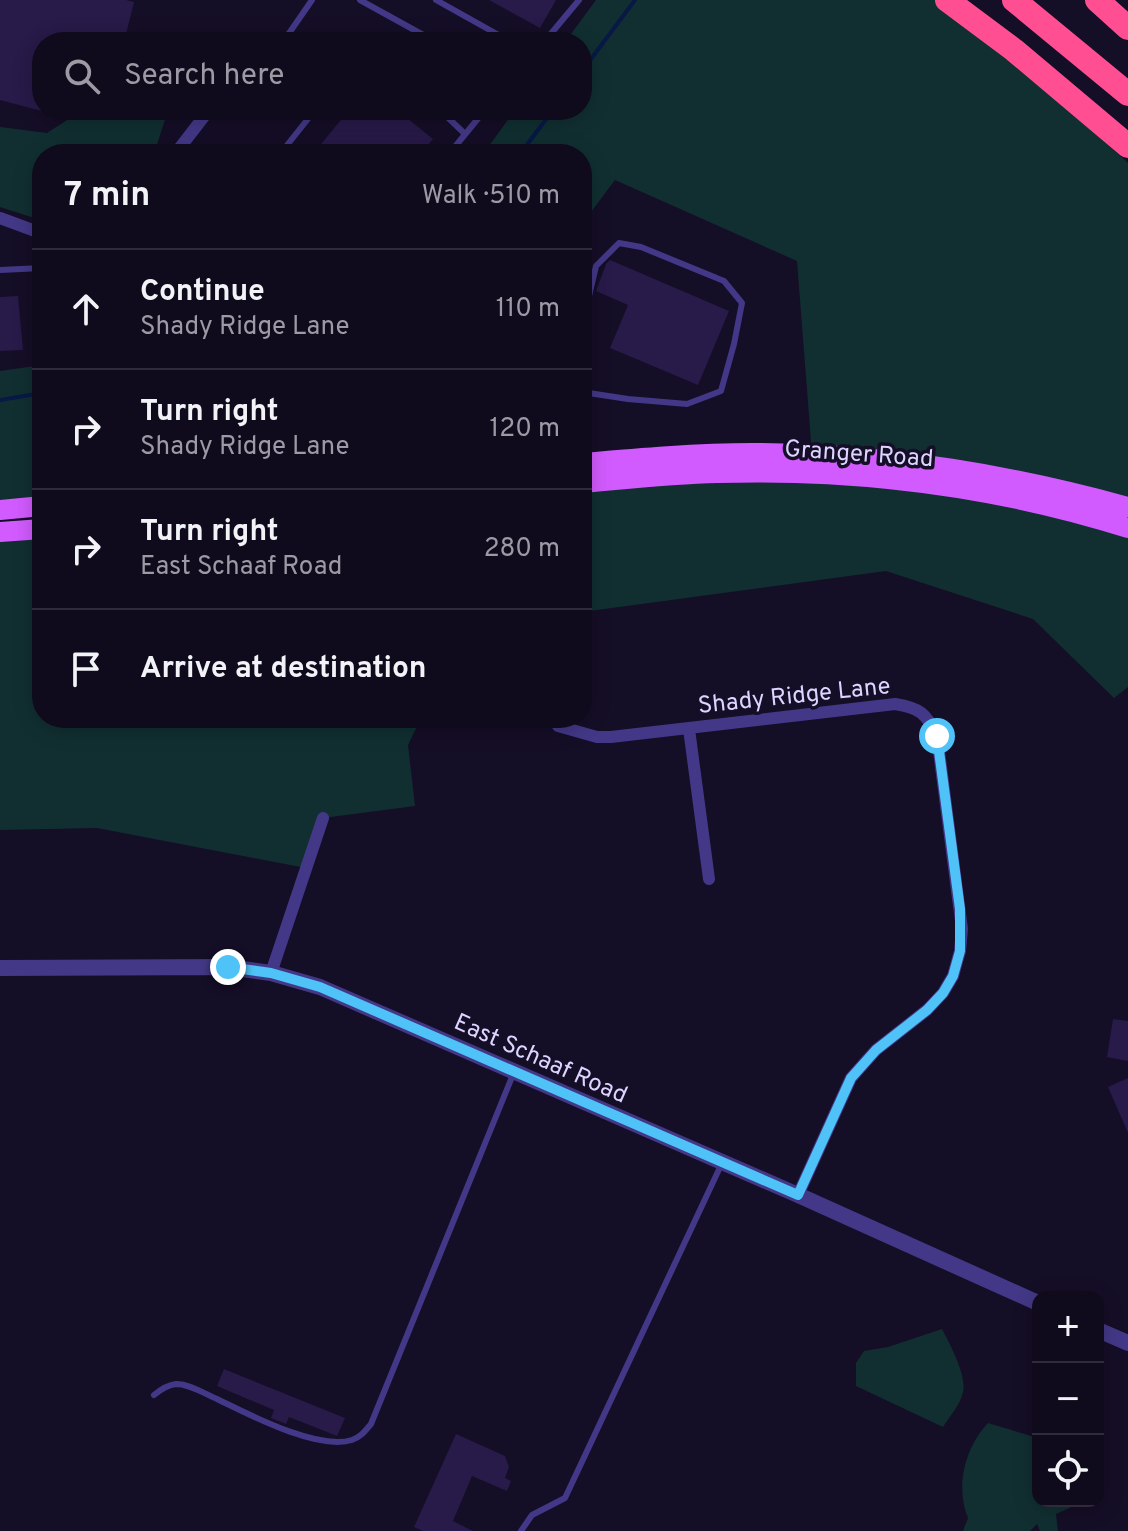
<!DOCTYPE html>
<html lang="en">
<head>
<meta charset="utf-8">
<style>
  :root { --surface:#100a1d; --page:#1e182a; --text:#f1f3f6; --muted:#9c9aa4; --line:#302b3b }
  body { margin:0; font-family:Overpass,sans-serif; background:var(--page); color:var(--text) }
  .controls { position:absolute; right:24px; bottom:24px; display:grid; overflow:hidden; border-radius:16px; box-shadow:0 4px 20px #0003 }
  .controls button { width:72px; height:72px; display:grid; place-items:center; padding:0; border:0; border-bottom:2px solid var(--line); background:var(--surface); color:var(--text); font:40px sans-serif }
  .stop { position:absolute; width:24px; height:24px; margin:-18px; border:6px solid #4fc3f7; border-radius:50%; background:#fff }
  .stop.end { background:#4fc3f7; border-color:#fff; box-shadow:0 2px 8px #0008 }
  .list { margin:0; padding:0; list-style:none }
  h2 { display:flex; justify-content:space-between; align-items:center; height:104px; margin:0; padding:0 32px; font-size:34px }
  h2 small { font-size:26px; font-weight:400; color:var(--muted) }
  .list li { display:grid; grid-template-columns:52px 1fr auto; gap:24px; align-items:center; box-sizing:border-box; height:120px; padding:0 32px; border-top:2px solid var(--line) }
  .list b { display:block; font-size:30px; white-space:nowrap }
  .list p { margin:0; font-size:26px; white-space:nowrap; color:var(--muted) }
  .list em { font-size:26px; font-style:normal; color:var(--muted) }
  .icon { flex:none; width:44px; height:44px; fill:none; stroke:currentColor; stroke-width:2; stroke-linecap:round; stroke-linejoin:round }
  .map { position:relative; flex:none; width:1128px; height:1531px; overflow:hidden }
  .search { position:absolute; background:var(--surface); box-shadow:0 4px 20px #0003; left:32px; top:32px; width:560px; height:88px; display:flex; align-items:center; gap:20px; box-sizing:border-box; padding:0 28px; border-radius:32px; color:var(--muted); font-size:30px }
  .panel { position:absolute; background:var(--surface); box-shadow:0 4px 20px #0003; left:32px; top:144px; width:560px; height:584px; border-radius:32px }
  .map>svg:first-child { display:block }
  .green { fill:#112f31 }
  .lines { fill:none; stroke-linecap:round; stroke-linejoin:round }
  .stream { stroke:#081946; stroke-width:4 }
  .building { fill:#281a49 }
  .service { stroke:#433887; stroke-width:6 }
  .minor { stroke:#433887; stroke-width:12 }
  .tertiary { stroke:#433887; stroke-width:16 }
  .primary { stroke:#d25bff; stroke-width:20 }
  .motorway { stroke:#ff4f92; stroke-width:24 }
  .route { stroke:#4fc3f7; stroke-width:10 }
  .labels { text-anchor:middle; stroke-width:7; stroke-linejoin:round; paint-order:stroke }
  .street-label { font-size:24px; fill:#ddd4ff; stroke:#150e27 }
</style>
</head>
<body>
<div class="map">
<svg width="1128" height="1531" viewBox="0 0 1128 1531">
  <rect width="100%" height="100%" fill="#150e27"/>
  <path class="green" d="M 596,0 L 947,0 L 1128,163 L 1128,507 L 812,454 L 797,261 L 615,180 L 582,224 L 582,154 L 483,154 L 515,110 L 582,110 L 582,42 L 565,42 Z
    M 76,110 L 168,110 L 154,154 L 42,154 L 42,214 L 31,217 L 0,207 L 0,127 L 47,133 L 75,115 Z
    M 42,365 L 42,506 L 0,510 L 0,371 Z
    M 873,477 L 1128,528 L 1128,687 L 1114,698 L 1033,619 L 886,571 L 582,612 L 582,483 Z
    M 42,529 L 42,718 L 116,718 L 118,728 L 223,718 L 421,718 L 408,745 L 415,806 L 323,818 L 306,868 L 97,828 L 0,830 L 0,532 Z
    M 942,1329 C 950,1344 967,1376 963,1392 C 960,1405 950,1416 943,1427 L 856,1386 L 856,1363 L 864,1351 L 888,1347 Z
    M 988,1423 L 1038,1438 L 1038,1501 L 1085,1501 L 1056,1514 L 1058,1531 L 1040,1531 L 1037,1524 L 1030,1531 L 963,1531 L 968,1518 C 955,1487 965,1447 988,1423 Z"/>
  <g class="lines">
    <path class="stream" d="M 582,71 L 635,0
      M 520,154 L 553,110
      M 0,400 L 42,393"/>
  </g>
  <path class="building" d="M 0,0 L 126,0 L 134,2 L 124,42 L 42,42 L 42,111 L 0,100 Z
    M 489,0 L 556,0 L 540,28 Z
    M 349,110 L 397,110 L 433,139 L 420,154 L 313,154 Z
    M 610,260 L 729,311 L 698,385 L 610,348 L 628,305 L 596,291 L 606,264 Z
    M 18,296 L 23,350 L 0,351 L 0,297 Z
    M 1113,1019 L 1128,1021 L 1128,1061 L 1107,1057 Z
    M 1128,1078 L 1128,1133 L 1108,1087 Z
    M 224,1369 L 345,1418 L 337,1436 L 289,1417 L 286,1424 L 271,1418 L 274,1410 L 217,1386 Z
    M 456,1434 L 505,1456 L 509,1467 L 505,1478 L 511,1481 L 507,1491 L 472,1476 L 453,1521 L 473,1531 L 423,1531 L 414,1527 Z"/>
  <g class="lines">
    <path class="service" d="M 360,0 L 436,42
      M 436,0 L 511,42
      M 283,42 L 312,0
      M 544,42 L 579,0
      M 440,110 L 465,134
      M 280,154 L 315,110
      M 449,154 L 485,110
      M 0,270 L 42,268
      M 582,326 L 596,266 L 619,243 L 641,247 L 724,281 L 742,303 L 734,344 L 721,391 L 687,404 L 628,399 L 582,392
      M 154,1395 C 160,1390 167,1385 176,1384 C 190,1384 205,1394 217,1399 C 248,1414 318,1451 352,1440 C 361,1437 365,1431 371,1424 L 514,1072
      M 521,1531 L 532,1515 L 565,1498 L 722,1163"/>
    <path class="minor" d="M 175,154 L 209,110
      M 0,218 L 38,232 L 42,230
      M 558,726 L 597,737 L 611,737 L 895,704 C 920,708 926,713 937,736 L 962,929 L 960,951 L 953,976 L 943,993 L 927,1010 L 876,1050 L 851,1078 L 798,1195
      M 689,729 L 709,879
      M 271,973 L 323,818"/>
    <path class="tertiary" d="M 0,968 L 228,967 L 271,973 L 320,987 L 798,1195 L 1038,1303
      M 1098,1330 L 1128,1343"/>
    <path class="primary" d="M 582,463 C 639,458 696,453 753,453 C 881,453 1005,473 1128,507
      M 582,483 C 627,479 672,474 717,473 C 855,469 995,486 1128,528
      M 0,510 L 42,506
      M 0,532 L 42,529"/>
    <path class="motorway" d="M 947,0 L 1014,50 L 1128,146
      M 1014,0 L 1128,94
      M 1097,0 L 1128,28"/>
  </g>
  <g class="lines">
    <path class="route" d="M 228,967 L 271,973 L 320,987 L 798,1195 L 851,1078 L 876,1050 L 927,1010 L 943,993 L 953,976 L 960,951 L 960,909 L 937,736"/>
  </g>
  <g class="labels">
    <g class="street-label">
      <text transform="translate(859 453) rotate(4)" y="8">Granger Road</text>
      <text transform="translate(794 695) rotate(-6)" y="8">Shady Ridge Lane</text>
      <text transform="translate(541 1058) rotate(24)" y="8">East Schaaf Road</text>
    </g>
  </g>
</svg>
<div class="controls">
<button>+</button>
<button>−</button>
<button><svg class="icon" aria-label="locate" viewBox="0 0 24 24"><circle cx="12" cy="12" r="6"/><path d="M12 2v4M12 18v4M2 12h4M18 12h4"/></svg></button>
</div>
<div class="stop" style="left:937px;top:736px"></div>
<div class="stop end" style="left:228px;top:967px"></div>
<div class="search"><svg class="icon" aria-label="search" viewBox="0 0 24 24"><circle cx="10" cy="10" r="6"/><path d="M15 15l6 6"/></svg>Search here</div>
<section class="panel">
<h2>7 min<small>Walk · 510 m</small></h2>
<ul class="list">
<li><svg class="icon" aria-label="ahead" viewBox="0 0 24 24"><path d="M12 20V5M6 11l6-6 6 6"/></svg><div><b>Continue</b><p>Shady Ridge Lane</p></div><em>110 m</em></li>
<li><svg class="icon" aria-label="right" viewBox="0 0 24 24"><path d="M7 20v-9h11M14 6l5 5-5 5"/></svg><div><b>Turn right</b><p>Shady Ridge Lane</p></div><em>120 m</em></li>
<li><svg class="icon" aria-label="right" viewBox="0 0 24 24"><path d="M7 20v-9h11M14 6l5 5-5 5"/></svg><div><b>Turn right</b><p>East Schaaf Road</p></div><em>280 m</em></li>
<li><svg class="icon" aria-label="arrive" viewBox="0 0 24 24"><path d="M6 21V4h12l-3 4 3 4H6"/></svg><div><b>Arrive at destination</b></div></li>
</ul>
</section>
</div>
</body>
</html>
